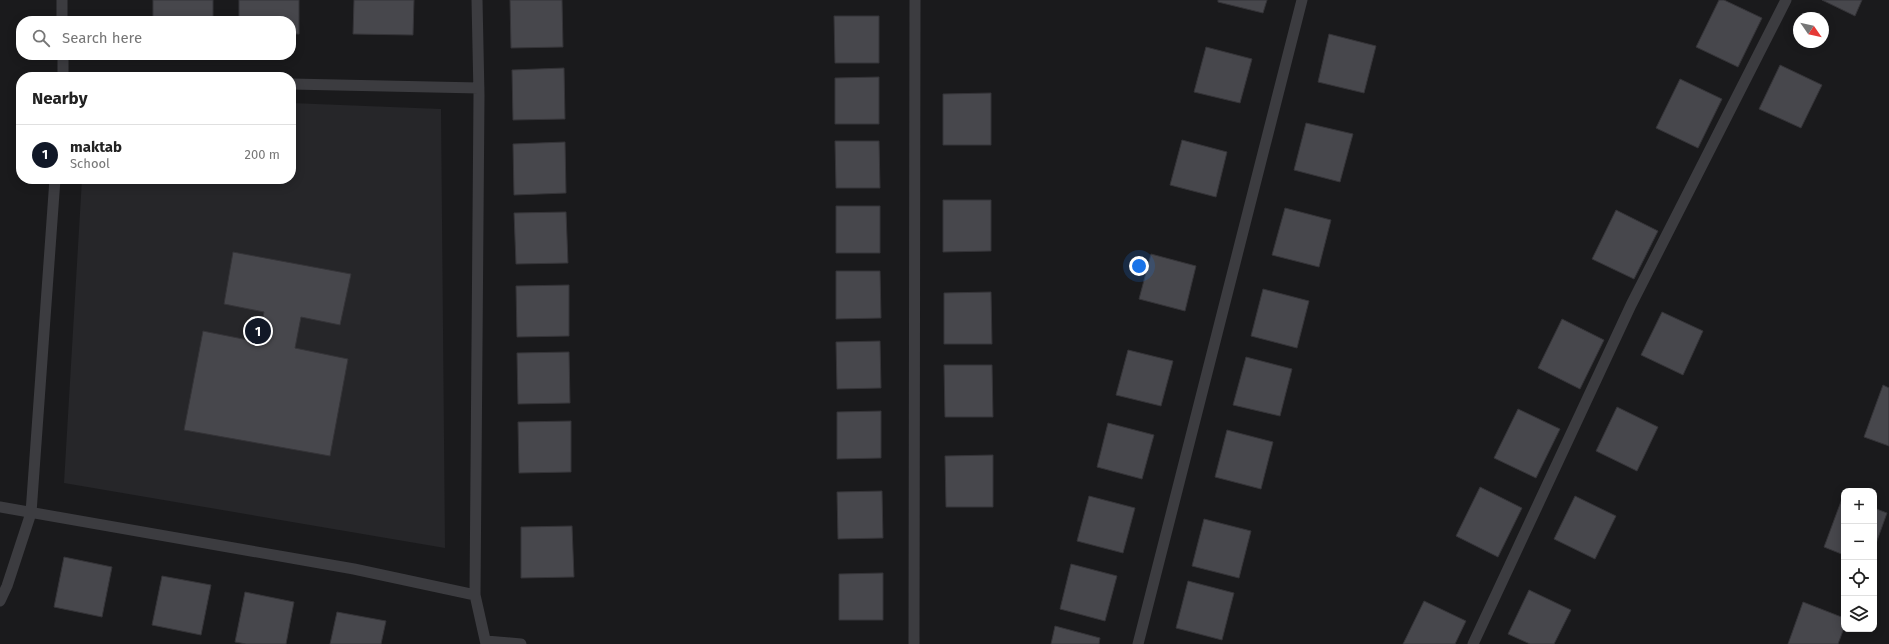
<!DOCTYPE html>
<html lang="en">
<head>
<meta charset="utf-8">
<style>
  :root { --surface:#fff; --page:#f2f2f2; --text:#222; --muted:#767676; --line:#e0e0e0; --accent:#111827 }
  body { margin:0; font-family:"Fira Sans",sans-serif; background:var(--page); color:var(--text) }
  .controls { position:absolute; right:12px; bottom:12px; display:grid; overflow:hidden; border-radius:8px; box-shadow:0 2px 10px #0003 }
  .controls button { width:36px; height:36px; display:grid; place-items:center; padding:0; border:0; border-bottom:1px solid var(--line); background:var(--surface); color:var(--text); font:20px sans-serif }
  .compass { position:absolute; left:1793px; top:12px; width:36px; height:36px; border-radius:50%; background:var(--surface); box-shadow:0 2px 10px #0003; rotate:124deg }
  .you { position:absolute; left:1139px; top:266px; width:14px; height:14px; margin:-10px; border:3px solid #fff; border-radius:50%; background:#1a73e8; box-shadow:0 0 0 6px #1a73e833 }
  .badge { display:grid; place-items:center; width:26px; height:26px; border-radius:50%; background:var(--accent); color:#fff; font-size:13px; font-weight:700 }
  .pin { position:absolute; translate:-50% -50%; border:2px solid #fff; box-shadow:0 1px 4px #0006 }
  .list { margin:0; padding:0; list-style:none }
  h2 { display:flex; justify-content:space-between; align-items:center; height:52px; margin:0; padding:0 16px; font-size:17px }
  h2 small { font-size:13px; font-weight:400; color:var(--muted) }
  .list li { display:grid; grid-template-columns:26px 1fr auto; gap:12px; align-items:center; box-sizing:border-box; height:60px; padding:0 16px; border-top:1px solid var(--line) }
  .list b { display:block; font-size:15px; white-space:nowrap }
  .list p { margin:0; font-size:13px; white-space:nowrap; color:var(--muted) }
  .list em { font-size:13px; font-style:normal; color:var(--muted) }
  .icon { flex:none; width:22px; height:22px; fill:none; stroke:currentColor; stroke-width:2; stroke-linecap:round; stroke-linejoin:round }
  .map { position:relative; flex:none; width:1889px; height:644px; overflow:hidden }
  .search { position:absolute; background:var(--surface); box-shadow:0 2px 10px #0003; left:16px; top:16px; width:280px; height:44px; display:flex; align-items:center; gap:10px; box-sizing:border-box; padding:0 14px; border-radius:16px; color:var(--muted); font-size:15px }
  .panel { position:absolute; background:var(--surface); box-shadow:0 2px 10px #0003; left:16px; top:72px; width:280px; height:112px; border-radius:16px }
  .map>svg:first-child { display:block }
  .built { fill:#262629 }
  .building { fill:#47474c; stroke:#353438 }
  .lines { fill:none; stroke-linecap:round; stroke-linejoin:round }
  .lane { stroke:#3c3c40; stroke-width:11 }
</style>
</head>
<body>
<div class="map">
<svg width="1889" height="644" viewBox="0 0 1889 644">
  <rect width="100%" height="100%" fill="#1a1a1c"/>
  <path class="built" d="M 291,103 L 441,109 L 445,548 L 64,483 L 82,179 L 291,179 Z"/>
  <path class="building" d="M 153,0 L 213,0 L 213,21 L 153,21 Z
    M 239,0 L 299,0 L 299,34 L 291,34 L 291,21 L 239,21 Z
    M 354,0 L 414,0 L 413,35 L 353,34 Z
    M 510,0 L 562,0 L 563,47 L 511,48 Z
    M 1218,0 L 1267,0 L 1263,13 L 1218,2 Z
    M 1719,0 L 1724,0 L 1762,18 L 1738,67 L 1696,47 Z
    M 1822,0 L 1862,0 L 1855,16 Z
    M 834,16 L 879,16 L 879,63 L 835,63 Z
    M 1329,34 L 1376,46 L 1364,93 L 1318,82 Z
    M 1206,47 L 1252,59 L 1240,103 L 1194,92 Z
    M 1780,65 L 1822,85 L 1801,128 L 1759,109 Z
    M 564,68 L 565,119 L 513,120 L 512,70 Z
    M 879,77 L 879,124 L 835,124 L 835,78 Z
    M 1680,79 L 1722,99 L 1698,148 L 1656,128 Z
    M 991,93 L 991,145 L 943,145 L 943,94 Z
    M 1306,123 L 1353,134 L 1340,182 L 1294,170 Z
    M 1182,140 L 1227,152 L 1216,197 L 1170,185 Z
    M 835,141 L 879,141 L 880,188 L 836,188 Z
    M 565,142 L 566,193 L 514,195 L 513,144 Z
    M 943,200 L 991,200 L 991,251 L 943,252 Z
    M 836,206 L 880,206 L 880,253 L 836,253 Z
    M 1285,208 L 1331,220 L 1319,267 L 1272,255 Z
    M 1616,210 L 1658,231 L 1634,279 L 1592,259 Z
    M 566,212 L 568,263 L 516,264 L 514,213 Z
    M 233,252 L 351,274 L 340,325 L 301,317 L 295,348 L 348,359 L 330,456 L 184,430 L 203,331 L 258,342 L 264,312 L 224,304 Z
    M 1151,254 L 1196,266 L 1185,311 L 1139,299 Z
    M 836,271 L 880,271 L 881,318 L 836,319 Z
    M 569,285 L 569,336 L 517,337 L 516,286 Z
    M 1263,289 L 1309,301 L 1297,348 L 1251,336 Z
    M 991,292 L 992,344 L 944,344 L 944,293 Z
    M 1662,312 L 1703,331 L 1683,375 L 1641,355 Z
    M 1562,319 L 1604,340 L 1580,389 L 1538,368 Z
    M 880,341 L 881,388 L 837,389 L 836,342 Z
    M 1128,350 L 1173,361 L 1161,406 L 1116,395 Z
    M 569,352 L 570,403 L 518,404 L 517,353 Z
    M 1246,357 L 1292,369 L 1280,416 L 1233,405 Z
    M 944,365 L 992,365 L 993,417 L 945,417 Z
    M 1883,385 L 1889,388 L 1889,446 L 1864,437 Z
    M 1617,407 L 1658,427 L 1637,471 L 1596,451 Z
    M 1518,409 L 1560,429 L 1536,478 L 1494,458 Z
    M 881,411 L 881,458 L 837,459 L 837,412 Z
    M 571,421 L 571,472 L 519,473 L 518,422 Z
    M 1108,423 L 1154,435 L 1142,479 L 1097,467 Z
    M 1227,430 L 1273,442 L 1261,489 L 1215,477 Z
    M 993,455 L 993,507 L 946,507 L 945,456 Z
    M 1480,487 L 1522,508 L 1498,557 L 1456,536 Z
    M 882,491 L 883,538 L 838,539 L 837,492 Z
    M 1089,496 L 1135,508 L 1123,553 L 1077,541 Z
    M 1575,496 L 1616,516 L 1595,559 L 1554,539 Z
    M 1843,496 L 1844,497 L 1844,555 L 1824,547 Z
    M 1874,508 L 1887,513 L 1874,549 Z
    M 1204,519 L 1251,531 L 1239,578 L 1192,566 Z
    M 572,526 L 574,577 L 521,578 L 521,527 Z
    M 64,557 L 112,567 L 102,617 L 54,607 Z
    M 1071,564 L 1117,576 L 1105,621 L 1060,609 Z
    M 883,573 L 883,620 L 839,620 L 839,574 Z
    M 162,576 L 211,585 L 201,635 L 152,625 Z
    M 1188,581 L 1234,593 L 1222,640 L 1176,628 Z
    M 1529,590 L 1571,610 L 1554,644 L 1530,644 L 1508,634 Z
    M 245,592 L 294,602 L 286,644 L 246,644 L 235,642 Z
    M 1424,601 L 1466,621 L 1455,644 L 1403,644 Z
    M 1803,602 L 1844,618 L 1844,628 L 1838,644 L 1788,644 Z
    M 337,612 L 386,621 L 381,644 L 330,644 Z
    M 1055,626 L 1100,638 L 1099,644 L 1051,644 Z"/>
  <g class="lines">
    <path class="lane" d="M 62,0 L 62,21
      M 477,0 L 479,95 L 475,595 L 486,644
      M 63,77 L 63,55
      M 291,84 L 479,88
      M 0,507 L 354,569 L 475,595
      M 0,601 L 7,586 L 31,513 L 55,179
      M 486,641 L 521,644
      M 914,644 L 915,0
      M 1138,644 L 1302,0
      M 1473,644 L 1631,305 L 1786,0"/>
  </g>
</svg>
<div class="controls">
<button>+</button>
<button>−</button>
<button><svg class="icon" aria-label="locate" viewBox="0 0 24 24"><circle cx="12" cy="12" r="6"/><path d="M12 2v4M12 18v4M2 12h4M18 12h4"/></svg></button>
<button><svg class="icon" aria-label="layers" viewBox="0 0 24 24"><path d="M12 4l9 5-9 5-9-5zM3 14l9 5 9-5"/></svg></button>
</div>
<svg class="compass" viewBox="-18 -18 36 36"><path d="M0-13l5 13h-10z" fill="#e53935"/><path d="M0 13l5-13h-10z" fill="#767676"/></svg>
<div class="you"></div>
<div class="pin badge" style="left:258px;top:331px">1</div>
<div class="search"><svg class="icon" aria-label="search" viewBox="0 0 24 24"><circle cx="10" cy="10" r="6"/><path d="M15 15l6 6"/></svg>Search here</div>
<section class="panel">
<h2>Nearby<small></small></h2>
<ul class="list">
<li><span class="badge">1</span><div><b>maktab</b><p>School</p></div><em>200 m</em></li>
</ul>
</section>
</div>
</body>
</html>
